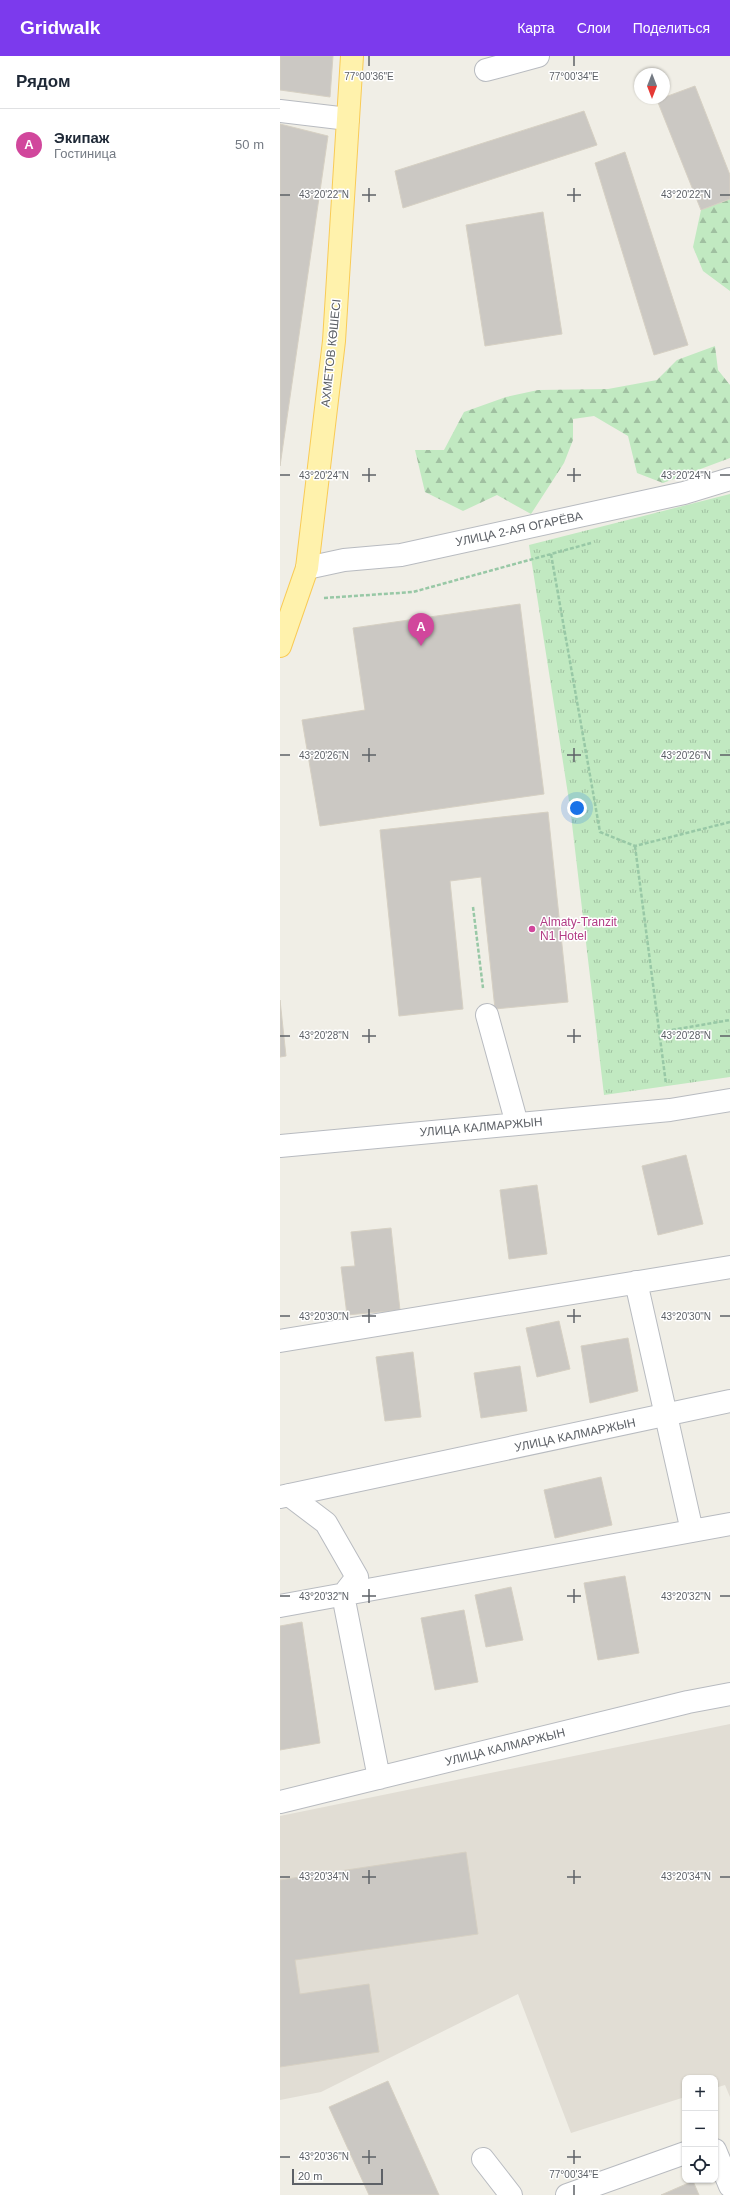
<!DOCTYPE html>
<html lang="ru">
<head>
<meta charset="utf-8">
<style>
  :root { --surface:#fff; --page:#f6f6f7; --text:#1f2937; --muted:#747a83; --line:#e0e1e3; --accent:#7c3aed }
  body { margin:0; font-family:Helvetica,sans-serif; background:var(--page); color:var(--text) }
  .controls { position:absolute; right:12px; bottom:12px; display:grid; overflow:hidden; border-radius:8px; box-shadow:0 1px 3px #0004 }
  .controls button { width:36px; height:36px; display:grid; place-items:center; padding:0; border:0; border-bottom:1px solid var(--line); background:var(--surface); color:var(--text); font:20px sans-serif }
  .compass { position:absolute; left:354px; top:12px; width:36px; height:36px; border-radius:50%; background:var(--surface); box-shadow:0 1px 3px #0004; rotate:180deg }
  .scale { position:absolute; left:12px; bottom:10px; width:91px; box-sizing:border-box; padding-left:4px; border:2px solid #5d6167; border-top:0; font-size:11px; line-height:14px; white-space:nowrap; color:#5d6167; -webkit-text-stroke:3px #fff; paint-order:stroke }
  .you { position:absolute; left:297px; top:752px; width:14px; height:14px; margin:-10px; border:3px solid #fff; border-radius:50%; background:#1a73e8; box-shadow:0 0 0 6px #1a73e833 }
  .badge { display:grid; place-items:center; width:26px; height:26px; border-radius:50%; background:var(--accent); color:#fff; font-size:13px; font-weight:700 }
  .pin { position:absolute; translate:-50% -33px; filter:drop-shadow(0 1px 2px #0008) }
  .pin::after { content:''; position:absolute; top:21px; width:14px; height:12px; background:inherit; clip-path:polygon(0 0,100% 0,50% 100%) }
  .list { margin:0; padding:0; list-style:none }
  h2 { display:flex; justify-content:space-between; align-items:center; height:52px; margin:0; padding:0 16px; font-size:17px }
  h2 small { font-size:13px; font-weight:400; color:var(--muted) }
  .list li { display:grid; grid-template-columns:26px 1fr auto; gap:12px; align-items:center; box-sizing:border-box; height:72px; padding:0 16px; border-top:1px solid var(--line) }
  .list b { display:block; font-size:15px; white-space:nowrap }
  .list p { margin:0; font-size:13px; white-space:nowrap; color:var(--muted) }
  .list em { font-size:13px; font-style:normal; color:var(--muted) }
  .icon { flex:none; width:22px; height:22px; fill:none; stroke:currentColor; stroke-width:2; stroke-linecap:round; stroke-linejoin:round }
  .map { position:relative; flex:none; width:450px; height:2139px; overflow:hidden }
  header { display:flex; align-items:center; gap:24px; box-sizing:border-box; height:56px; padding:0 20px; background:var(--accent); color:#fff }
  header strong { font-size:19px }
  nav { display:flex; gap:22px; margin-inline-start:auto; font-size:14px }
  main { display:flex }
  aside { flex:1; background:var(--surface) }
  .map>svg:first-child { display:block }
  .education { fill:#e1ddd4 }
  .forest { fill:url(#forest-firs) }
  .park { fill:url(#park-tufts) }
  .building { fill:#cbc8c3; stroke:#d6d0c3 }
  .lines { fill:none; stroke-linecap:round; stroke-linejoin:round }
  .minor-casing { stroke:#b8bbc0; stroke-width:24 }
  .major-casing { stroke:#f9cb56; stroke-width:24 }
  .path { stroke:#98c8a6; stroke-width:2.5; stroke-dasharray:4 2; stroke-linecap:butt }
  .minor { stroke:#fff; stroke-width:22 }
  .major { stroke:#fff2ac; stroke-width:22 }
  .ticks { fill:none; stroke:#5d6167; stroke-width:1.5 }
  .hotel-dot { fill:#d1479c; stroke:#fff; stroke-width:1.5 }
  .labels { text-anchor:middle; stroke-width:3; stroke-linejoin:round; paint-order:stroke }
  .street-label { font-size:12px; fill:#5d6167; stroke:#fff }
  .hotel-label { font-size:12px; fill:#b23c85; stroke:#fff; text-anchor:start }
  .ticks-label { font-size:10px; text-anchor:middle; fill:#5d6167; stroke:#fff; stroke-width:3; stroke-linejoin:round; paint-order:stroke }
</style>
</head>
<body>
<header>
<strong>Gridwalk</strong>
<nav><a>Карта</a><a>Слои</a><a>Поделиться</a></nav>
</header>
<main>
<aside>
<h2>Рядом<small></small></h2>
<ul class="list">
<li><span class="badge" style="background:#d1479c">A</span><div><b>Экипаж</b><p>Гостиница</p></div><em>50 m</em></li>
</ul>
</aside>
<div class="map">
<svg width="450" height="2139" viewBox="0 0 450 2139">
  <defs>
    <pattern id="forest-firs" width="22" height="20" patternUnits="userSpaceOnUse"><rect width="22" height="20" fill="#c1e9c1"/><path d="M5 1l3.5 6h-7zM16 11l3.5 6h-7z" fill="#a0c0a1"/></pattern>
    <pattern id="park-tufts" width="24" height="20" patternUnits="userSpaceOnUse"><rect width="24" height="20" fill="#c1e9c1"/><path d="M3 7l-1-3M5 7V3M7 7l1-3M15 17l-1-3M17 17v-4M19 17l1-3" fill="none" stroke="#a0c0a1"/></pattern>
  </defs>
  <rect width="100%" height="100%" fill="#f0eee6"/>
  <path class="education" d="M 450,1668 L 450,2041 L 445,2029 L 435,2032 L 435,2022 L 405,2022 L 405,2041 L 291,2077 L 238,1938 L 41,2036 L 0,2044 L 0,1760 Z"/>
  <path class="forest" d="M 450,143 L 450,235 L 423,215 L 413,191 L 421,154 Z
    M 435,290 L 438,314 L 450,329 L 450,402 L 383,427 L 357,417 L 348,380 L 314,360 L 293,363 L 293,384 L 284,407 L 251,458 L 217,439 L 183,455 L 145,436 L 135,394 L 164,394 L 184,356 L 226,341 L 258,334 L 328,333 L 377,324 L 397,304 Z"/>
  <path class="park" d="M 450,438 L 450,1021 L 324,1039 L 290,751 L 249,489 Z"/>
  <path class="building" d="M 0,0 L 53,0 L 50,41 L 0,34 Z
    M 415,30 L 450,119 L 450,143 L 421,154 L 377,44 Z
    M 304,55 L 317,89 L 123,152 L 115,115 Z
    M 0,68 L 48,80 L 0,410 Z
    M 345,96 L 408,289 L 374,299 L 315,107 Z
    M 263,156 L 282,278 L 205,290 L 186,169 Z
    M 240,548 L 264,738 L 40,770 L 22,664 L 85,654 L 73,572 Z
    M 268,756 L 288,946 L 215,953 L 201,821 L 170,825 L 183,953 L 119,960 L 100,774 Z
    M 0,944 L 6,1000 L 0,1001 Z
    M 406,1099 L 423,1168 L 378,1179 L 362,1110 Z
    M 257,1129 L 267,1198 L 229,1203 L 220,1134 Z
    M 111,1172 L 120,1254 L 67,1259 L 61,1211 L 75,1210 L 71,1176 Z
    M 279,1265 L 290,1313 L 257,1321 L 246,1272 Z
    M 348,1282 L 358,1335 L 310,1347 L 301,1290 Z
    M 133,1296 L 141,1361 L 105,1365 L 96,1301 Z
    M 240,1310 L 247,1355 L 201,1362 L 194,1317 Z
    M 321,1421 L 332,1469 L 275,1482 L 264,1434 Z
    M 345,1520 L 359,1597 L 318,1604 L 304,1527 Z
    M 231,1531 L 243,1584 L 206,1591 L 195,1539 Z
    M 184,1554 L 198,1626 L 155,1634 L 141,1562 Z
    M 22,1566 L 40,1687 L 0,1694 L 0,1570 Z
    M 186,1796 L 198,1878 L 15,1904 L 20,1938 L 89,1928 L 99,1996 L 0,2011 L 0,1824 Z
    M 108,2025 L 159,2139 L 89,2139 L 49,2051 Z
    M 413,2125 L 419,2139 L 381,2139 Z"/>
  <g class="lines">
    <defs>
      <path id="minor" d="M 206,14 L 258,0
        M 0,55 L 68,63
        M 27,512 L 64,504 L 121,499 L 404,437 L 450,423
        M 207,959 L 237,1068
        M 0,1090 L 390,1054 L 450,1044
        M 356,1226 L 412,1475
        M 0,1285 L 450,1211
        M 9,1439 L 46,1467 L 77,1521 L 63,1539 L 99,1722
        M 0,1441 L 450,1345
        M 0,1550 L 450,1468
        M 0,1746 L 408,1646 L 450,1638
        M 435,2094 L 450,2130
        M 203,2103 L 231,2139
        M 287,2139 L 405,2097"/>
      <path id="major" d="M 0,590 L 27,512 L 54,285 L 72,0"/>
    </defs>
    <use href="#minor" class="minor-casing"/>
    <use href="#major" class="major-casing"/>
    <path class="path" d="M 271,498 L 320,776 L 355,790 L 450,766
      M 44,542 L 133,536 L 311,487
      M 355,790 L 386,1028
      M 193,851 L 203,932
      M 380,976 L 450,964"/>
    <use href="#minor" class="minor"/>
    <use href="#major" class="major"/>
  </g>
  <path class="ticks" d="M 89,0 L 89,10M 294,0 L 294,10M 89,132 L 89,146M 294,132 L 294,146M 0,139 L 10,139M 82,139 L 96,139M 287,139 L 301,139M 440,139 L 450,139M 89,412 L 89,426M 294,412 L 294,426M 0,419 L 10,419M 82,419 L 96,419M 287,419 L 301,419M 440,419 L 450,419M 89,692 L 89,706M 294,692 L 294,706M 0,699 L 10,699M 82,699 L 96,699M 287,699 L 301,699M 440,699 L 450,699M 89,973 L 89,987M 294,973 L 294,987M 0,980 L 10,980M 82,980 L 96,980M 287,980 L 301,980M 440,980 L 450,980M 89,1253 L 89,1267M 294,1253 L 294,1267M 0,1260 L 10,1260M 82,1260 L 96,1260M 287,1260 L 301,1260M 440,1260 L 450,1260M 89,1533 L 89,1547M 294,1533 L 294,1547M 0,1540 L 10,1540M 82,1540 L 96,1540M 287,1540 L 301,1540M 440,1540 L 450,1540M 89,1814 L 89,1828M 294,1814 L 294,1828M 0,1821 L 10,1821M 82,1821 L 96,1821M 287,1821 L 301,1821M 440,1821 L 450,1821M 89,2094 L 89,2108M 294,2094 L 294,2108M 0,2101 L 10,2101M 82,2101 L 96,2101M 287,2101 L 301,2101M 294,2129 L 294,2139"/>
  <circle class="hotel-dot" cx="252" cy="873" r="4"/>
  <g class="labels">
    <g class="street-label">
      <text transform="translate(51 297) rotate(-84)" y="4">АХМЕТОВ КӨШЕСІ</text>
      <text transform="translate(239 473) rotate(-12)" y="4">УЛИЦА 2-АЯ ОГАРЁВА</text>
      <text transform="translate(201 1071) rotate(-5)" y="4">УЛИЦА КАЛМАРЖЫН</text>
      <text transform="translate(295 1379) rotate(-12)" y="4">УЛИЦА КАЛМАРЖЫН</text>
      <text transform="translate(225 1691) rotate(-14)" y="4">УЛИЦА КАЛМАРЖЫН</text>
    </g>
    <g class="hotel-label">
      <text x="260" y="870">Almaty-Tranzit<tspan x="260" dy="14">N1 Hotel</tspan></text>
    </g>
  </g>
  <g class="ticks-label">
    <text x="89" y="24">77°00'36"E</text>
    <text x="294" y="24">77°00'34"E</text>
    <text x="406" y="142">43°20'22"N</text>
    <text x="44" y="142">43°20'22"N</text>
    <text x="44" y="423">43°20'24"N</text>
    <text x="406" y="423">43°20'24"N</text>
    <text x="44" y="703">43°20'26"N</text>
    <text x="406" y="703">43°20'26"N</text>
    <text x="406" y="983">43°20'28"N</text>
    <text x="44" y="983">43°20'28"N</text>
    <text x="406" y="1264">43°20'30"N</text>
    <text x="44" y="1264">43°20'30"N</text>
    <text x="406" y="1544">43°20'32"N</text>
    <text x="44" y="1544">43°20'32"N</text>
    <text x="406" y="1824">43°20'34"N</text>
    <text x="44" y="1824">43°20'34"N</text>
    <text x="44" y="2104">43°20'36"N</text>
    <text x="294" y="2122">77°00'34"E</text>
  </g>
</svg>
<div class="controls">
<button>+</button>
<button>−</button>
<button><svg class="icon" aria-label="locate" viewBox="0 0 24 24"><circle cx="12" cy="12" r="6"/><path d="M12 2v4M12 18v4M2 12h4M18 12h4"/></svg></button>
</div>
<svg class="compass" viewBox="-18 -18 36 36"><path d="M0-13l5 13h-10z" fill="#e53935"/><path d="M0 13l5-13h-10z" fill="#747a83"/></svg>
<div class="scale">20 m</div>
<div class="you"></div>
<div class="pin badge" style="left:141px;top:590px;background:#d1479c">A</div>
</div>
</main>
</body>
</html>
